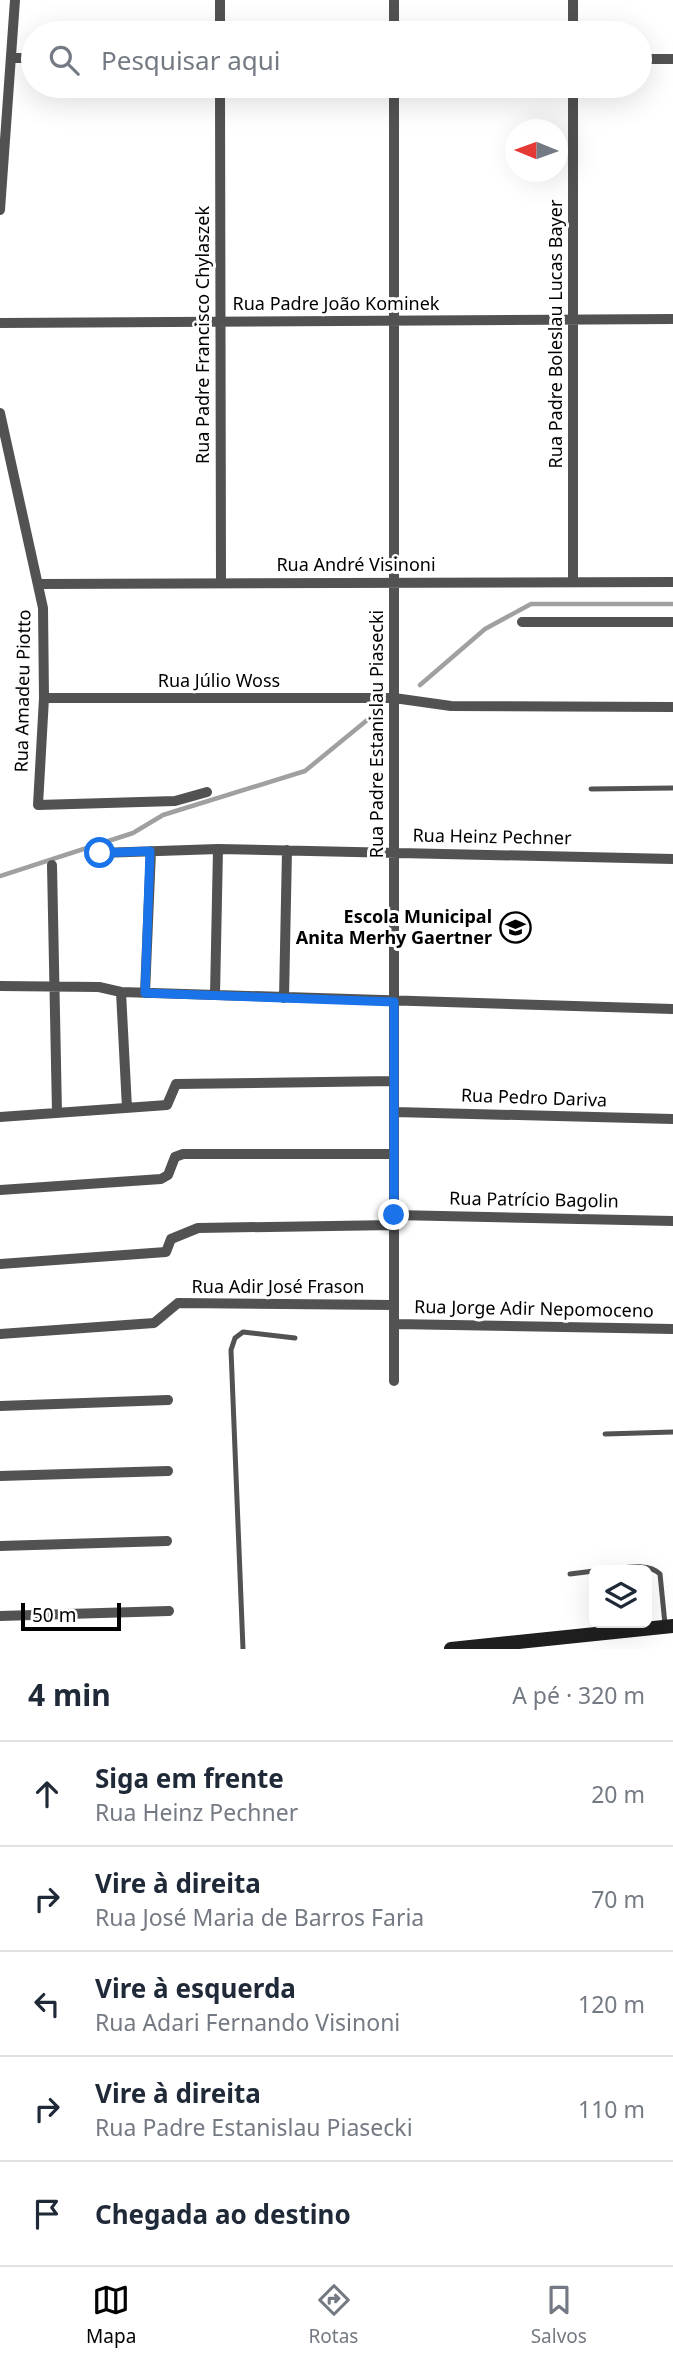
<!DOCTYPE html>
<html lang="pt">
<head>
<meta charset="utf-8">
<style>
  :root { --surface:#fff; --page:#f6f6f7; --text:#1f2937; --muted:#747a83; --line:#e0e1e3; --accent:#000 }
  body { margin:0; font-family:"Noto Sans",sans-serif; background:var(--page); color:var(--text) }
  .controls { position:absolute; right:21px; bottom:21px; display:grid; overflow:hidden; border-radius:10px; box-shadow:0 7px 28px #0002 }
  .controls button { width:63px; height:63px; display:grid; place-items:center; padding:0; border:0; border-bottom:2px solid var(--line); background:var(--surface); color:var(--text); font:35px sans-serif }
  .compass { position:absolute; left:505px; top:119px; width:63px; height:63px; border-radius:50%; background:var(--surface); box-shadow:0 7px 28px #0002; rotate:271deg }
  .scale { position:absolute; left:21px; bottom:18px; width:100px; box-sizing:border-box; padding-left:7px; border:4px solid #000; border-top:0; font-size:19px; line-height:24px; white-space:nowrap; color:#000; -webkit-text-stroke:5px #fff; paint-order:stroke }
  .stop { position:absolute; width:21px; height:21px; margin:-16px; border:5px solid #1a73e8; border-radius:50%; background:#fff }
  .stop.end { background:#1a73e8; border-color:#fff; box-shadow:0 2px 7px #0008 }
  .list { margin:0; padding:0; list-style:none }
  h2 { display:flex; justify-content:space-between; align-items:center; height:91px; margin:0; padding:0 28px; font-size:30px }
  h2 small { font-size:23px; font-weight:400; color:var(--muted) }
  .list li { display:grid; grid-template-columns:46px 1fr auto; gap:21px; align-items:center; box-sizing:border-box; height:105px; padding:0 28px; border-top:2px solid var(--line) }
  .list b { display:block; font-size:26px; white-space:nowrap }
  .list p { margin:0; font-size:23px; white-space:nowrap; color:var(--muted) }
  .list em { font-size:23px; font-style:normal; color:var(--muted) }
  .icon { flex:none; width:38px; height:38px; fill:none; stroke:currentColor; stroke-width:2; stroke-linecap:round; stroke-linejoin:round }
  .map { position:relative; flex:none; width:673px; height:1649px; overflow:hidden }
  .search { position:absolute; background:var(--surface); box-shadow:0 7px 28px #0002; left:21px; right:21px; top:21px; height:77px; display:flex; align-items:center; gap:18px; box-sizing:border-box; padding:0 24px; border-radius:38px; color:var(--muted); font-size:26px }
  .sheet { height:616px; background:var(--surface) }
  nav { display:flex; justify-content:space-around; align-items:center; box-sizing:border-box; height:98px; border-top:2px solid var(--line); background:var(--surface); font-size:19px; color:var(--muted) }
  nav a { display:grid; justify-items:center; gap:4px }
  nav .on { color:var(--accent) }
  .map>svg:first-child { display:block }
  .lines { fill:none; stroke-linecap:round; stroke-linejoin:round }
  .stream { stroke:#a0a0a0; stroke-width:4.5 }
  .lane { stroke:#525252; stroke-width:5 }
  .street { stroke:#525252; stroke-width:10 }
  .secondary { stroke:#1f1f1f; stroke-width:14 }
  .route { stroke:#1a73e8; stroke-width:9 }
  .labels { text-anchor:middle; stroke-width:6; stroke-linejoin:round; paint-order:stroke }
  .street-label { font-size:18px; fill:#000; stroke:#fff }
  .poi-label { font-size:18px; font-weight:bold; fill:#000; stroke:#fff; text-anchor:end }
</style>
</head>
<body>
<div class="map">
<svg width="673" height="1649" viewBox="0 0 673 1649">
  <rect width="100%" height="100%" fill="#fff"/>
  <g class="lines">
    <path class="stream" d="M 420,685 L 485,629 L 531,604 L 673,604
      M 0,876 L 133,833 L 163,815 L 305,771 L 377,712"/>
    <path class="lane" d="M 591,789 L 673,788
      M 605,1434 L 673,1432
      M 605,1570 C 621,1569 647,1561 660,1574 L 665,1624
      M 570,1574 L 594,1571
      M 243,1649 L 231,1350 L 235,1338 L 243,1332 L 295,1338"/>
    <path class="street" d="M 220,0 L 220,33
      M 573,0 L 573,33
      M 394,33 L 394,0
      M 12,58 L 33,58
      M 640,59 L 673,59
      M 220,86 L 221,583
      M 394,86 L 394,1381
      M 573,86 L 573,582
      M 0,210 L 15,0
      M 0,323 L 673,319
      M 0,413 L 43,608 L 44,698 L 38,805 L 175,801 L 207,792
      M 40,584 L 673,582
      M 522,622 L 673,622
      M 44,698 L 394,698 L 451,706 L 673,707
      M 100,853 L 218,849 L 673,859
      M 52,865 L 57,1113
      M 0,986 L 99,987 L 121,992 L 673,1009
      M 121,992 L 127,1108
      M 145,993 L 151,851
      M 215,995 L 218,849
      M 284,998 L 287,850
      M 395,1112 L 673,1119
      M 0,1117 L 167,1105 L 176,1084 L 394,1081
      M 0,1190 L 161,1179 L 168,1175 L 175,1157 L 183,1154 L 394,1154
      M 395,1215 L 673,1221
      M 0,1264 L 166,1252 L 171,1239 L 198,1228 L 394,1225
      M 394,1324 L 673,1329
      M 0,1334 L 154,1323 L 178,1303 L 394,1305
      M 0,1406 L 168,1400
      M 0,1476 L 168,1471
      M 0,1546 L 167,1541
      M 0,1616 L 169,1611"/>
    <path class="secondary" d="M 451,1649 L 673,1626"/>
  </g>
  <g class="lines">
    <path class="route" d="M 100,853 L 150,851 L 145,993 L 394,1002 L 394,1215"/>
  </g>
  <defs>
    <symbol id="school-ring" viewBox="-11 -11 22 22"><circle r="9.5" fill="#fff" stroke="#000" stroke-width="1.5"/><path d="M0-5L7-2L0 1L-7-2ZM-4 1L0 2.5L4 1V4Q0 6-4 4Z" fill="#000"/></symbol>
  </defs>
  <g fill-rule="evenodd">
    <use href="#school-ring" x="498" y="910" width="35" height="35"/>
  </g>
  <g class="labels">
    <g class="street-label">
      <text x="336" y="310">Rua Padre João Kominek</text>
      <text transform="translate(556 334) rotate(-90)" y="6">Rua Padre Boleslau Lucas Bayer</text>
      <text transform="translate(203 335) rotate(-90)" y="6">Rua Padre Francisco Chylaszek</text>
      <text x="356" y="571">Rua André Visinoni</text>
      <text x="219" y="687">Rua Júlio Woss</text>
      <text transform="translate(23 691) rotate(-89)" y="6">Rua Amadeu Piotto</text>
      <text transform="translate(377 734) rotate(-90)" y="6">Rua Padre Estanislau Piasecki</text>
      <text transform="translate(492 837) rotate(1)" y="6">Rua Heinz Pechner</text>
      <text transform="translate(534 1098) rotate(2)" y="6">Rua Pedro Dariva</text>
      <text transform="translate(534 1200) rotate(1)" y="6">Rua Patrício Bagolin</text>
      <text x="278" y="1293">Rua Adir José Frason</text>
      <text transform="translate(534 1309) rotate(1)" y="6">Rua Jorge Adir Nepomoceno</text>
    </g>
    <g class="poi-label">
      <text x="492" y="923">Escola Municipal<tspan x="492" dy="21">Anita Merhy Gaertner</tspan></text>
    </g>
  </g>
</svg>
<div class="controls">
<button><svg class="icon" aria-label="layers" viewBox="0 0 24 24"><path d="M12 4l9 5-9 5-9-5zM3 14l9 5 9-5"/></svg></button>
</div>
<svg class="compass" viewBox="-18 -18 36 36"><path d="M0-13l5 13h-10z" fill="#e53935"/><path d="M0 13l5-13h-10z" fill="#747a83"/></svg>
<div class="scale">50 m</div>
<div class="stop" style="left:100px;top:853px"></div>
<div class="stop end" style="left:394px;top:1215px"></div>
<div class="search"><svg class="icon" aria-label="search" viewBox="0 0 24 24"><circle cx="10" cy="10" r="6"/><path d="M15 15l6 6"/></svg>Pesquisar aqui</div>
</div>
<section class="sheet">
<h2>4 min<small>A pé · 320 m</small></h2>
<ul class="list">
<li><svg class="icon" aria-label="ahead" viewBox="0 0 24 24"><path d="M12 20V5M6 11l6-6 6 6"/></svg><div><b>Siga em frente</b><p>Rua Heinz Pechner</p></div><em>20 m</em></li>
<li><svg class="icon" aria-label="right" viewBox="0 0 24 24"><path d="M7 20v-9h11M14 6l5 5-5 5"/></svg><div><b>Vire à direita</b><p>Rua José Maria de Barros Faria</p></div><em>70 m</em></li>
<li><svg class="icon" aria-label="left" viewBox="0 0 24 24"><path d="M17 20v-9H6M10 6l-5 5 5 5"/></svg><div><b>Vire à esquerda</b><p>Rua Adari Fernando Visinoni</p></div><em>120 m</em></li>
<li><svg class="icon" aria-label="right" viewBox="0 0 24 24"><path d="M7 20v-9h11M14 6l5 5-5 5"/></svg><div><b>Vire à direita</b><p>Rua Padre Estanislau Piasecki</p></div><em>110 m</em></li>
<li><svg class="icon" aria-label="arrive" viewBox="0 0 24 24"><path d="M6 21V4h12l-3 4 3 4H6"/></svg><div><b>Chegada ao destino</b></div></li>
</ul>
</section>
<nav>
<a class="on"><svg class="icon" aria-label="map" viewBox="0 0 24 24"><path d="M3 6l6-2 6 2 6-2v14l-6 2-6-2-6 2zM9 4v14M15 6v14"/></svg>Mapa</a>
<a><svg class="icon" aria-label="directions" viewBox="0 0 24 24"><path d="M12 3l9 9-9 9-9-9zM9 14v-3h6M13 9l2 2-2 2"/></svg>Rotas</a>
<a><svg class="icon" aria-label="saved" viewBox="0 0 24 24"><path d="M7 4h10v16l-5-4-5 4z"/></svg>Salvos</a>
</nav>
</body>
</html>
